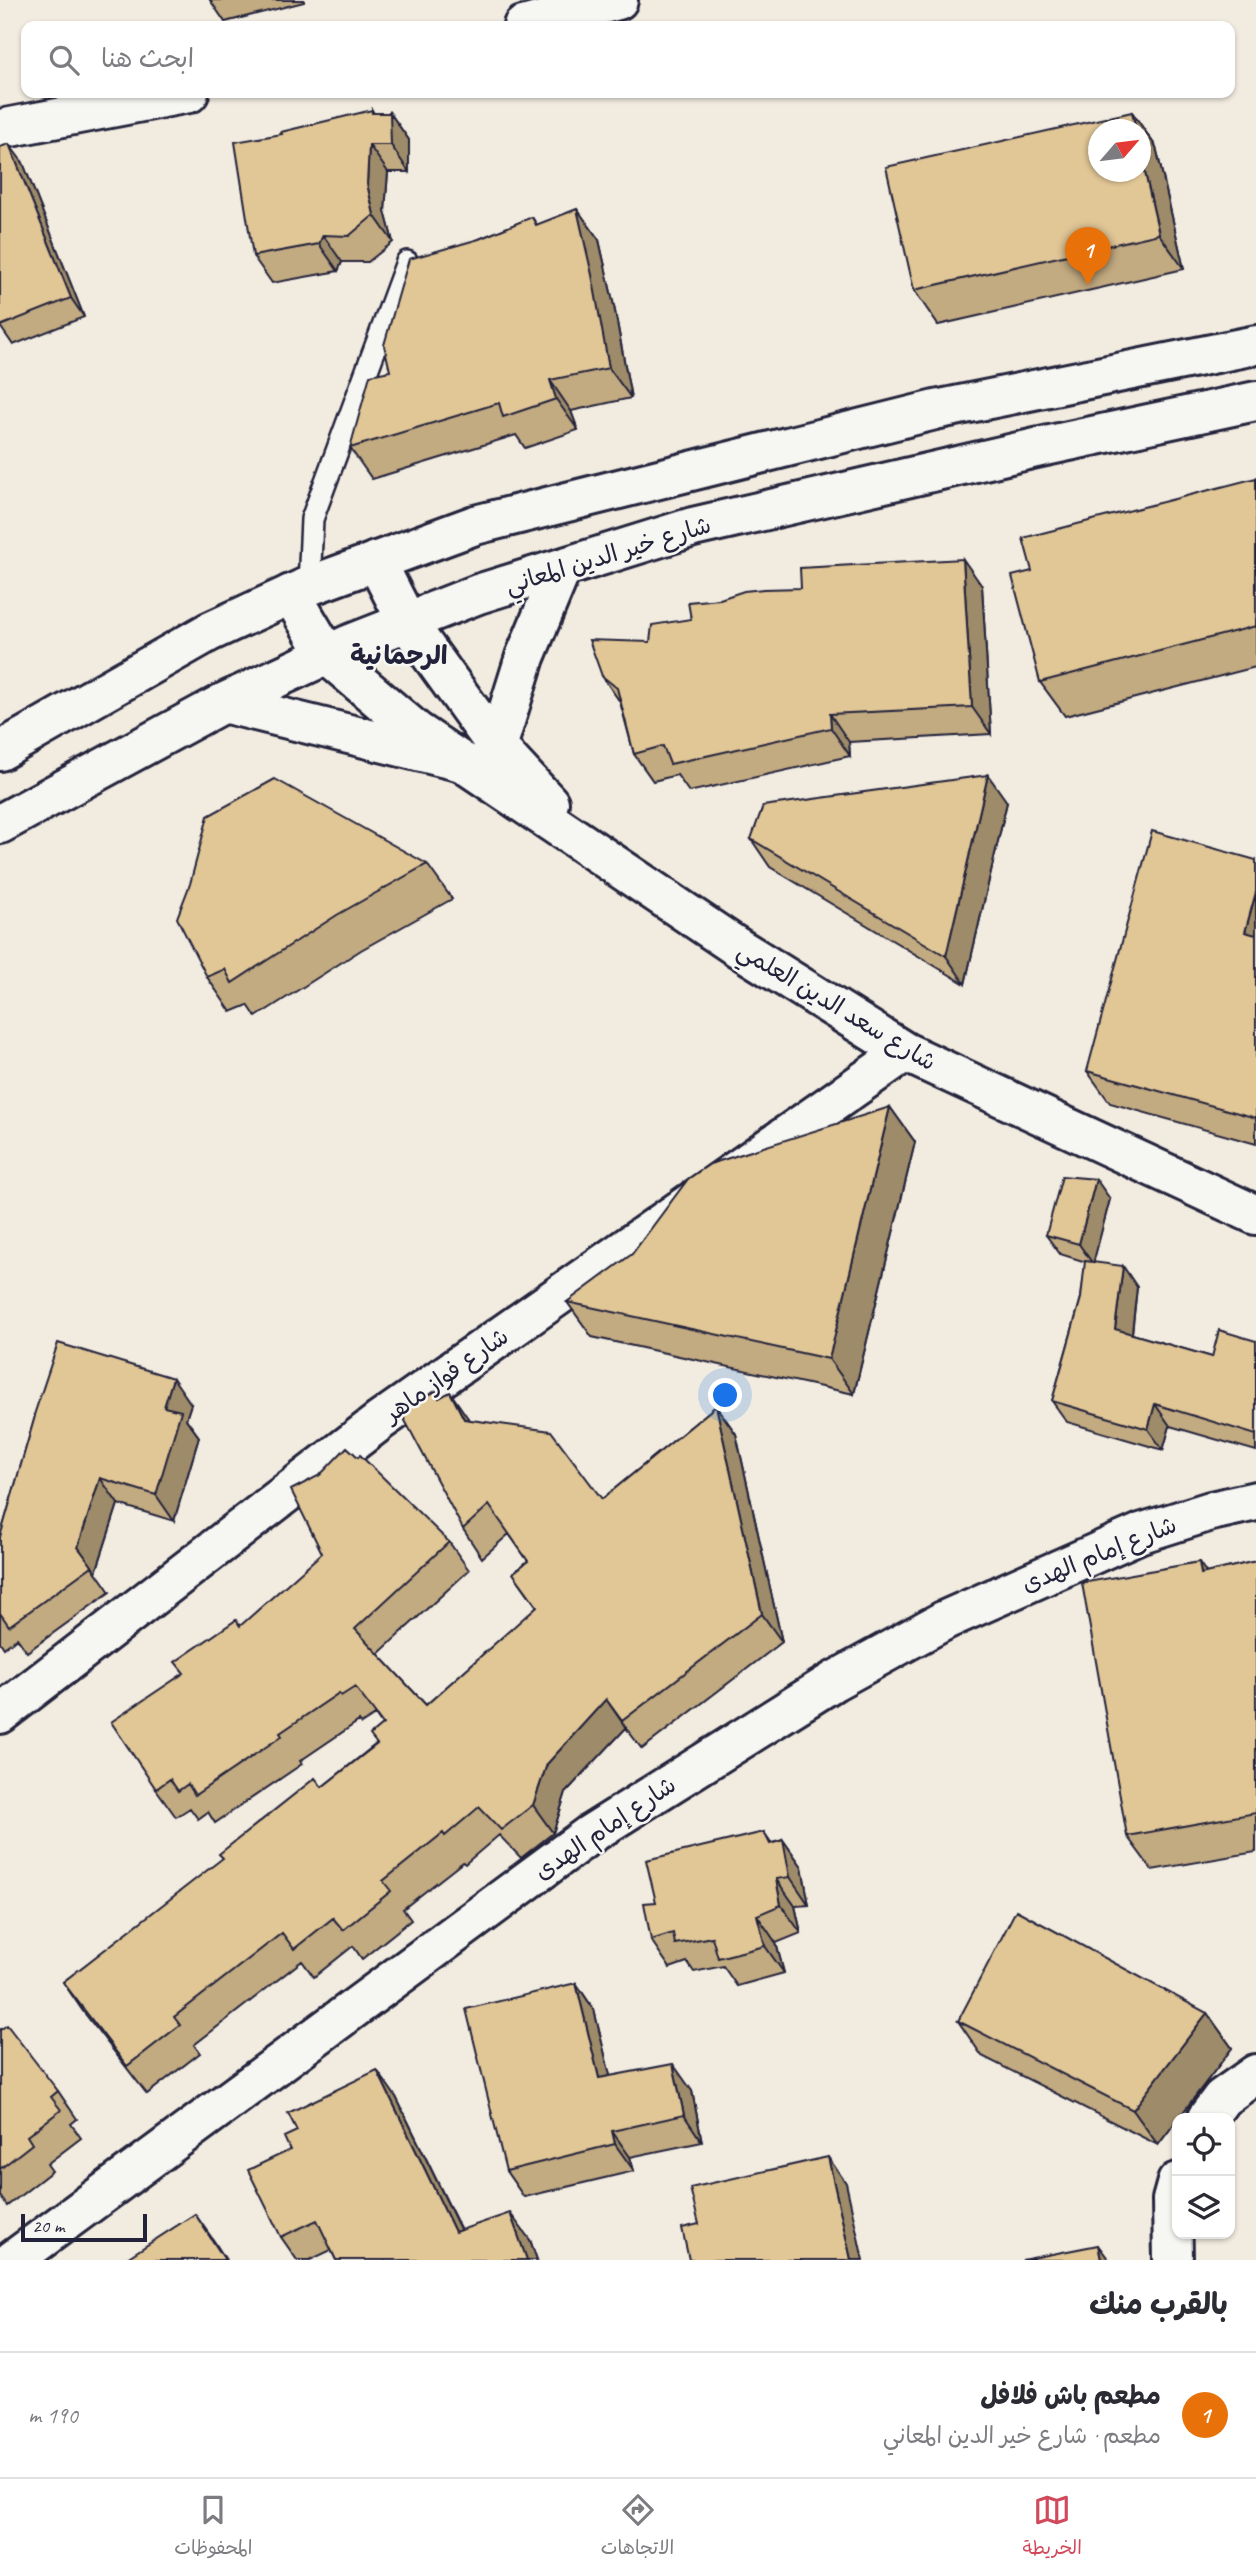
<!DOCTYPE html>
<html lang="ar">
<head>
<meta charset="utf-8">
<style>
  :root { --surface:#fff; --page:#f2f2f3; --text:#2b2b33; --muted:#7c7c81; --line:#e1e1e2; --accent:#d1495b }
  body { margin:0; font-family:Caveat,"Playpen Sans Arabic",sans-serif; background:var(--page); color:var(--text); direction:rtl }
  .controls { position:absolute; right:21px; bottom:21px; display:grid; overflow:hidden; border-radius:14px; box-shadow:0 2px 5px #0004 }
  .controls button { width:63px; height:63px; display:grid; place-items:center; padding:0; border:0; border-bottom:2px solid var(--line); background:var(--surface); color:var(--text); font:35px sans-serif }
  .compass { position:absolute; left:1088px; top:119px; width:63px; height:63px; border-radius:50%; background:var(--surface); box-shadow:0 2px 5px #0004; rotate:62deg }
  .scale { position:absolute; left:21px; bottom:18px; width:126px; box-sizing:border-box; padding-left:7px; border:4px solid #22223b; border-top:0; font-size:19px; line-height:24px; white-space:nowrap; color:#22223b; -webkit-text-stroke:5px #f6f6f2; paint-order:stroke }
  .you { position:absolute; left:726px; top:1396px; width:24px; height:24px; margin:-18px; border:5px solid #fff; border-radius:50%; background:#1a73e8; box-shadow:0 0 0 10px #1a73e833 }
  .badge { display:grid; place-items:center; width:46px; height:46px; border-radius:50%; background:var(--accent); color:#fff; font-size:23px; font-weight:700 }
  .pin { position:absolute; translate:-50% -58px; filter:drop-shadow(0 2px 4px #0008) }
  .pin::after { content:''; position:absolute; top:37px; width:24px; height:21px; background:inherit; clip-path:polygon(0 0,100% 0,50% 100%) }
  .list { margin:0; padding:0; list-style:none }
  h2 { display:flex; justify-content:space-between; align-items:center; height:91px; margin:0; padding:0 28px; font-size:30px }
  h2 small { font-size:23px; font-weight:400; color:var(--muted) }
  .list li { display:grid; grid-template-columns:46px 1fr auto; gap:21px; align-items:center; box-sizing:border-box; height:126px; padding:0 28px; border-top:2px solid var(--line) }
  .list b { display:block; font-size:26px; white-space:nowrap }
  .list p { margin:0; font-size:23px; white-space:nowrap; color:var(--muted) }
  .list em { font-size:23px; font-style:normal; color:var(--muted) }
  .icon { flex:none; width:38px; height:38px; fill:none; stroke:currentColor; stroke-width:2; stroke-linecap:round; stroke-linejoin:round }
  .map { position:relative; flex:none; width:1256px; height:2260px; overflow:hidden; direction:ltr }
  .search { position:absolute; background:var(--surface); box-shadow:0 2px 5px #0004; left:21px; right:21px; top:21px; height:77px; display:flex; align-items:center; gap:18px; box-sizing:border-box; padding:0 24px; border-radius:14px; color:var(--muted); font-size:26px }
  .sheet { height:217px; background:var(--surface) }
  nav { display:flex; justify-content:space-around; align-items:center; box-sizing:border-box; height:98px; border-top:2px solid var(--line); background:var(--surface); font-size:19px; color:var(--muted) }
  nav a { display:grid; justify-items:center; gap:4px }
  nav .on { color:var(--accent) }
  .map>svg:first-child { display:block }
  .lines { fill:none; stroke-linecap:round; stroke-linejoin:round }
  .service-casing { stroke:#22223b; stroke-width:26 }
  .minor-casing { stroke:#22223b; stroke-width:44 }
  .tertiary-casing { stroke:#22223b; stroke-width:44 }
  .service { stroke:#f6f6f2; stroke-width:21 }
  .minor { stroke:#f6f6f2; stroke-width:38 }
  .tertiary { stroke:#f6f6f2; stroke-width:38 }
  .wall { fill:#c2aa81; stroke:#22223b; stroke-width:2 }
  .shaded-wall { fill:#9e8b69; stroke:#22223b; stroke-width:2 }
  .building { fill:#e1c696; stroke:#22223b; stroke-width:2 }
  .labels { text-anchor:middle; stroke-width:5; stroke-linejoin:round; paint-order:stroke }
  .street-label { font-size:24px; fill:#22223b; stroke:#f6f6f2 }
  .neighbourhood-label { font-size:26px; font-weight:bold; fill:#22223b; stroke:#f6f6f2 }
</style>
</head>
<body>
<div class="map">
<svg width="1256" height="2260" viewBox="0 0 1256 2260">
  <rect width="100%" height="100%" fill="#f2ece0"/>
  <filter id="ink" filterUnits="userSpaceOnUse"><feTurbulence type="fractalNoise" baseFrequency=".0143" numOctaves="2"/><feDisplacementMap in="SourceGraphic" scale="14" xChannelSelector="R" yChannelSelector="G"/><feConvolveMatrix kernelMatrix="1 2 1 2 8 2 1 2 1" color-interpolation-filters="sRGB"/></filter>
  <g filter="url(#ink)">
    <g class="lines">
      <defs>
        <path id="service" d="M 309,586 L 312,519 L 407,262"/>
        <path id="minor" d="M 523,26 L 618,0
          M 0,129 L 189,93
          M 376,561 L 407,622 L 497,747 L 549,803
          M 291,594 L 327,655 L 416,731 L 734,945 L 905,1052 L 1256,1215
          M 0,1714 L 380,1421 L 905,1052
          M 1207,2118 L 1222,2098 L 1256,2074
          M 13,2260 L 589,1835 L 834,1681 L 945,1620 L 1141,1533 L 1211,1511 L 1256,1501
          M 1173,2260 L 1172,2200 L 1177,2182"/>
        <path id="tertiary" d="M 223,703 L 462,762
          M 497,747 L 525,657 L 562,568
          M 0,751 L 209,632 L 309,586 L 475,525 L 935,410 L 1256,345
          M 0,824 L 223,703 L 348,645 L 478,594 L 693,527 L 1036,448 L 1256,401"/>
      </defs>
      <use href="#service" class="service-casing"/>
      <use href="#minor" class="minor-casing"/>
      <use href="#tertiary" class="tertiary-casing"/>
      <use href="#service" class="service"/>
      <use href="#minor" class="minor"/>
      <use href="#tertiary" class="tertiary"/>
    </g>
    <path class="wall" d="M 210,0 L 304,0 L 304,2 L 225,22 Z
      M 1132,112 L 1156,147 L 1184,269 L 938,325 L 914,290 Z
      M 374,113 L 390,113 L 409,140 L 409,172 L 388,172 L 385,211 L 393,242 L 368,262 L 342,262 L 338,271 L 272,283 L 253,256 L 282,134 Z
      M 23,163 L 84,317 L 13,345 L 0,326 Z
      M 577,209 L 599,240 L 614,306 L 631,398 L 571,411 L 578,430 L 525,448 L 516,435 L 372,479 L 350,448 L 390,371 L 479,239 L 532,217 L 537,225 Z
      M 1256,478 L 1256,667 L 1065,716 L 1040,682 Z
      M 982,586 L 991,734 L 849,742 L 850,756 L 689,792 L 677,775 L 653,781 L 634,754 L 620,702 L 602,676 Z
      M 1007,802 L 965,984 L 770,867 L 751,839 Z
      M 1256,860 L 1256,1144 L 1110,1103 L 1087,1071 Z
      M 427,864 L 452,899 L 361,950 L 256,1017 L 248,1005 L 231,1012 L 207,977 Z
      M 890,1107 L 915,1142 L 854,1394 L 592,1337 L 567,1302 Z
      M 1110,1199 L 1093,1262 L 1137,1287 L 1132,1334 L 1212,1357 L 1256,1341 L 1256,1451 L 1170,1426 L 1163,1450 L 1067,1422 L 1052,1401 L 1081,1298 L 1086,1262 L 1060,1254 L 1046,1235 Z
      M 436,1391 L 440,1397 L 469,1419 L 602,1499 L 716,1406 L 736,1434 L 782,1642 L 642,1749 L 626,1728 L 566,1792 L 553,1833 L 521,1858 L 499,1835 L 465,1864 L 463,1862 L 403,1909 L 411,1920 L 362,1959 L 353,1946 L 314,1977 L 302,1961 L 194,2045 L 200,2053 L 147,2094 L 82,2010 L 63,1982 L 322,1787 L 376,1744 L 382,1725 L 375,1715 L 361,1724 L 359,1721 L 300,1761 L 302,1764 L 215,1823 L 208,1812 L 198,1819 L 190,1808 L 176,1817 L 156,1789 L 240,1626 L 449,1542 L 469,1570 L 378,1654 L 426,1705 L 537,1607 L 513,1573 L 528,1561 L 509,1534 L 482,1558 L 463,1529 Z
      M 191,1404 L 186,1419 L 199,1437 L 174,1521 L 118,1504 L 96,1572 L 110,1592 L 27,1652 L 17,1638 L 4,1648 L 0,1642 L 0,1537 L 35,1417 L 34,1415 Z
      M 1256,1561 L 1256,1852 L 1152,1870 L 1127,1836 L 1206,1573 Z
      M 783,1840 L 802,1867 L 809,1905 L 795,1906 L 801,1933 L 776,1943 L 784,1973 L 737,1986 L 723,1966 L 694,1972 L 687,1962 L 670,1968 L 651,1940 L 656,1902 L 772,1843 Z
      M 576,1983 L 594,2010 L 610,2076 L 692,2091 L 702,2142 L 630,2157 L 634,2171 L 524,2197 L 506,2171 Z
      M 1207,2013 L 1232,2048 L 1158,2145 L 982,2056 L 958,2021 Z
      M 0,2030 L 58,2091 L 77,2119 L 71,2124 L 81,2138 L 47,2164 L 52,2171 L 7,2206 L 0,2196 Z
      M 396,2097 L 461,2230 L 530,2240 L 537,2260 L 336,2260 L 331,2250 L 310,2260 L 297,2260 L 281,2237 Z"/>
    <path class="shaded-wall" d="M 372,110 L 390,137 L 390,113 L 409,140 L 409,172 L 391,145 L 372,113 Z
      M 1132,112 L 1156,147 L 1184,269 L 1159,234 L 1140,151 L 1140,130 L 1136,130 Z
      M 9,144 L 23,163 L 84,317 L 71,298 Z
      M 369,145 L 388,172 L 385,211 L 393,242 L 374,215 L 367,184 Z
      M 577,209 L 599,240 L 614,306 L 631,398 L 609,368 Z
      M 323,235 L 342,262 L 338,271 L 319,244 Z
      M 550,380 L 571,411 L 578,430 L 556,399 Z
      M 963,559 L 982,586 L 991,734 L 972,707 Z
      M 830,714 L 849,742 L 850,756 L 831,728 Z
      M 988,775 L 1007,802 L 965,984 L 946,956 Z
      M 1256,892 L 1256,947 L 1245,932 Z
      M 890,1107 L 915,1142 L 854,1394 L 829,1359 Z
      M 1096,1179 L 1110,1199 L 1093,1264 L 1079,1244 Z
      M 1123,1266 L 1137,1287 L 1130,1350 L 1115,1329 Z
      M 173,1378 L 191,1404 L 186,1419 L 199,1437 L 174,1521 L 156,1495 L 164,1407 Z
      M 450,1392 L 470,1421 L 464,1419 Z
      M 1155,1404 L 1170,1426 L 1163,1450 L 1148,1429 Z
      M 716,1406 L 736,1434 L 782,1642 L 762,1614 Z
      M 100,1478 L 118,1504 L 96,1572 L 78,1547 Z
      M 1199,1562 L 1223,1597 L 1201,1574 Z
      M 606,1699 L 626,1728 L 566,1792 L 553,1833 L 533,1805 L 547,1764 Z
      M 764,1832 L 783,1860 L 783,1840 L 802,1867 L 809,1905 L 790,1877 Z
      M 776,1879 L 795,1906 L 801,1933 L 781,1905 Z
      M 757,1915 L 776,1943 L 784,1973 L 765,1946 Z
      M 576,1983 L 594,2010 L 617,2104 L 599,2078 Z
      M 1207,2013 L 1232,2048 L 1158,2145 L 1133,2110 Z
      M 673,2064 L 692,2091 L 702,2142 L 684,2115 Z
      M 377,2070 L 396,2097 L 475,2260 L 455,2232 Z
      M 612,2131 L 630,2157 L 634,2171 L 615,2144 Z
      M 828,2157 L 846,2183 L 863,2260 L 851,2260 Z
      M 510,2213 L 530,2240 L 537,2260 L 527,2260 Z
      M 195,2214 L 214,2241 L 226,2260 L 225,2260 Z
      M 1098,2245 L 1109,2260 L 1101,2260 Z"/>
    <path class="building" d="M 372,110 L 372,113 L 390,113 L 391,145 L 369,145 L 367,184 L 374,215 L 349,236 L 323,235 L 319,244 L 253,256 L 235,142 L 282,134 L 281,132 Z
      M 1132,112 L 1136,130 L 1098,130 L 1098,172 L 1140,172 L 1140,151 L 1159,234 L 914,290 L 886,167 Z
      M 9,144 L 71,298 L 0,326 L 0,147 Z
      M 577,209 L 592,275 L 609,368 L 550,380 L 556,399 L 503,417 L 499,403 L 350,448 L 370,375 L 390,371 L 384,345 L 409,259 L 479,239 L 532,217 L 536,225 Z
      M 1256,478 L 1256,626 L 1040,682 L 1012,576 L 1032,571 L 1023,538 Z
      M 963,559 L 972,707 L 830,714 L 831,728 L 670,764 L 663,746 L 634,754 L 617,688 L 602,676 L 589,640 L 650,642 L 652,625 L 691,619 L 688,602 L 720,599 L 744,591 L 764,589 L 801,588 L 800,568 Z
      M 988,775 L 946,956 L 751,839 L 763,806 Z
      M 275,779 L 427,864 L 337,915 L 232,983 L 225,969 L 207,977 L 177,918 L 190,884 L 208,816 Z
      M 1152,831 L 1256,860 L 1256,892 L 1245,932 L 1256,935 L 1256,1118 L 1087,1071 Z
      M 890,1107 L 829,1359 L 567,1302 L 632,1254 L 688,1179 L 710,1164 Z
      M 1062,1176 L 1096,1179 L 1079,1244 L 1046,1235 Z
      M 1085,1261 L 1123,1266 L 1115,1329 L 1212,1357 L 1219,1330 L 1256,1341 L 1256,1435 L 1155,1404 L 1148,1429 L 1052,1401 L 1081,1298 Z
      M 58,1343 L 173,1378 L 164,1407 L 181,1411 L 156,1495 L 100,1478 L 78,1547 L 92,1566 L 9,1626 L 0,1613 L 0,1537 L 35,1416 L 34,1415 Z
      M 436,1391 L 439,1398 L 450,1392 L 464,1419 L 551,1431 L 602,1499 L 716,1406 L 762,1614 L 622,1721 L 606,1699 L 547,1764 L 533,1805 L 501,1830 L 479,1807 L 445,1836 L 443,1833 L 383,1881 L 391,1891 L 343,1930 L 333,1918 L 294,1949 L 282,1933 L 174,2017 L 180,2025 L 127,2066 L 63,1982 L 223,1858 L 219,1854 L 315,1778 L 322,1787 L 377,1744 L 370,1735 L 383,1724 L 355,1687 L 341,1696 L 339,1693 L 280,1733 L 282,1736 L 195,1795 L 188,1784 L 178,1791 L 170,1779 L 156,1789 L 111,1722 L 184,1673 L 175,1662 L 236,1620 L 240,1626 L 322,1553 L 291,1490 L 320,1475 L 347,1447 L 358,1457 L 360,1455 L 449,1542 L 355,1629 L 426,1705 L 537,1606 L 513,1573 L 528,1561 L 489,1505 L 463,1529 L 401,1413 L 406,1410 L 405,1407 Z
      M 1256,1561 L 1256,1813 L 1127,1836 L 1082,1583 L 1199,1562 L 1201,1574 Z
      M 764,1832 L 770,1844 L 783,1840 L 790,1877 L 776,1879 L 781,1905 L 757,1915 L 765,1946 L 718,1958 L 712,1937 L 675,1944 L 673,1933 L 651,1940 L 644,1903 L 656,1902 L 646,1860 Z
      M 1016,1910 L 1207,2013 L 1133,2110 L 958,2021 Z
      M 576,1983 L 599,2078 L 673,2064 L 684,2115 L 612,2131 L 615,2144 L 506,2171 L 466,2009 Z
      M 7,2025 L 58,2091 L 51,2097 L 61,2110 L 27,2136 L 32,2144 L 0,2169 L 0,2030 Z
      M 377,2070 L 455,2232 L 510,2213 L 527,2260 L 336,2260 L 317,2220 L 281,2237 L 248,2170 L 290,2150 L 284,2137 L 297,2131 L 288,2113 Z
      M 828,2157 L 851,2260 L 689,2260 L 682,2228 L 699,2224 L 690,2188 Z
      M 195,2214 L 225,2260 L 124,2260 Z
      M 1098,2245 L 1101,2260 L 1022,2260 Z"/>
  </g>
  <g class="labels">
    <g class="street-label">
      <text transform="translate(608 555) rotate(-17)" y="8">شارع خير الدين المعاني</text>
      <text transform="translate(837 1006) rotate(31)" y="8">شارع سعد الدين العلمي</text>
      <text transform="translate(446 1375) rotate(-35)" y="8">شارع فواز ماهر</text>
      <text transform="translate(1099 1554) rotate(-22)" y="8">شارع إمام الهدى</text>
      <text transform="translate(605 1828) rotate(-34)" y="8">شارع إمام الهدى</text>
    </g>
    <g class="neighbourhood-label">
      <text x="399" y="664">الرحمانية</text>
    </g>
  </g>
</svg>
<div class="controls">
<button><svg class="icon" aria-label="locate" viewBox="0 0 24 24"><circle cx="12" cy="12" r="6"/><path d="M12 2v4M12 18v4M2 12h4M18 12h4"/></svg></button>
<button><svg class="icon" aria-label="layers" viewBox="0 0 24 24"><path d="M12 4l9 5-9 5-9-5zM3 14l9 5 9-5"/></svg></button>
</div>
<svg class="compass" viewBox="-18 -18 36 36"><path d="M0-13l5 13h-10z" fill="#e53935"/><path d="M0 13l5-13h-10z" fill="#7c7c81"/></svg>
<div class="scale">20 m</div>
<div class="you"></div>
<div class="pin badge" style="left:1088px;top:285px;background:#e8710a">1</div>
<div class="search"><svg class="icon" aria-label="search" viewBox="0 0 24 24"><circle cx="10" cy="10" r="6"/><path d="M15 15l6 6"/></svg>ابحث هنا</div>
</div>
<section class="sheet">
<h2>بالقرب منك<small></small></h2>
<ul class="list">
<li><span class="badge" style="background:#e8710a">1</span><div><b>مطعم باش فلافل</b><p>مطعم · شارع خير الدين المعاني</p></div><em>190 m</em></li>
</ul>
</section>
<nav>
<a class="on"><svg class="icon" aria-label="map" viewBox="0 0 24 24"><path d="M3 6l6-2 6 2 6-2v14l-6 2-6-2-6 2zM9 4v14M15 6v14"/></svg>الخريطة</a>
<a><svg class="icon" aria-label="directions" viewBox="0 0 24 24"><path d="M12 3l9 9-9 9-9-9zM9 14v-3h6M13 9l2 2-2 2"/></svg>الاتجاهات</a>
<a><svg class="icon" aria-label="saved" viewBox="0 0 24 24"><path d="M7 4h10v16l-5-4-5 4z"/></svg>المحفوظات</a>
</nav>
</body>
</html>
